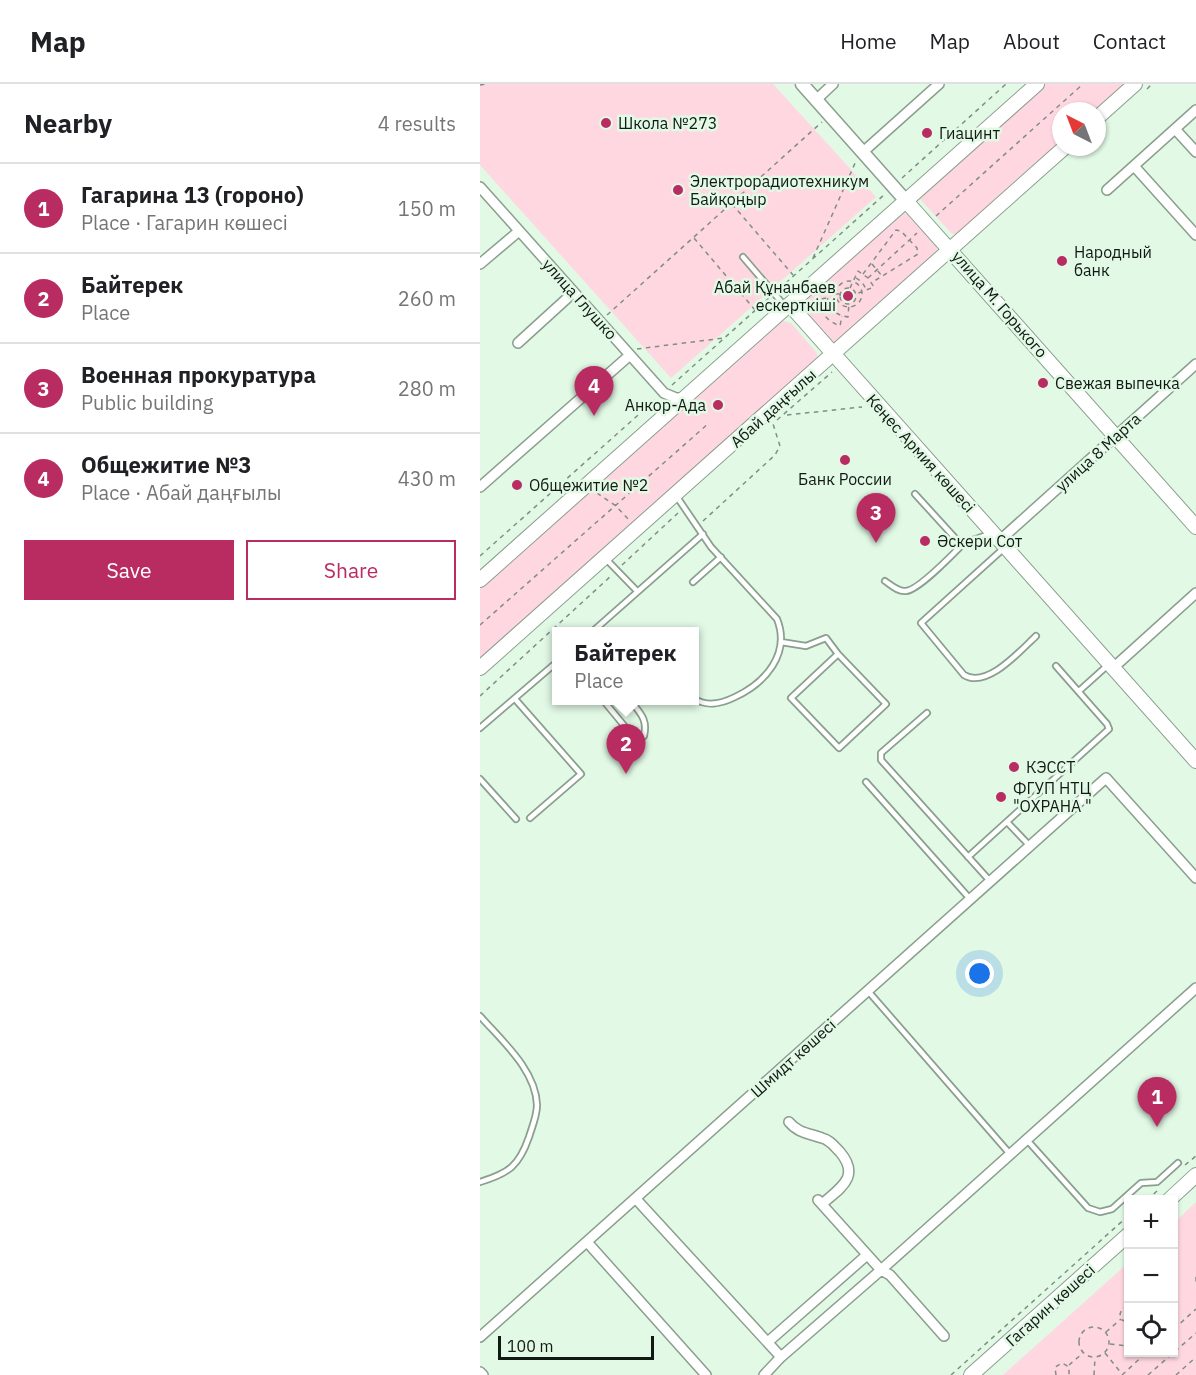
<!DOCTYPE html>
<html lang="en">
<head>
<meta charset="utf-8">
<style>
  :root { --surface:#fff; --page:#f2f2f2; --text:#202124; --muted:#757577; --line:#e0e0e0; --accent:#b92c62 }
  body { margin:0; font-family:"IBM Plex Sans",sans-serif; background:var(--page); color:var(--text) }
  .controls { position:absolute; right:18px; bottom:18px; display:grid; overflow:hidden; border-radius:0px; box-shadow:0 2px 4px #0004 }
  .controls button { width:54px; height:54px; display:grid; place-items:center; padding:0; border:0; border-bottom:2px solid var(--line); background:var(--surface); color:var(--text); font:30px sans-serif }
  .compass { position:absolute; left:572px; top:18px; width:54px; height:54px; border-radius:50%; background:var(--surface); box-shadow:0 2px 4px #0004; rotate:318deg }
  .scale { position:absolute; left:18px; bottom:15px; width:156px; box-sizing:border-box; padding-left:6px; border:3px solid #111913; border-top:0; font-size:16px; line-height:21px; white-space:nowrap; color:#111913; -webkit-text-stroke:4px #e2f9e6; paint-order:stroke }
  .you { position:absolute; left:500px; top:890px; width:21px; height:21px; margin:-15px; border:4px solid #fff; border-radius:50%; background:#1a73e8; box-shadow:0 0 0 9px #1a73e833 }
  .badge { display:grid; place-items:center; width:39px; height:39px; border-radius:50%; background:var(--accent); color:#fff; font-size:20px; font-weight:700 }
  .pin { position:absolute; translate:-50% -50px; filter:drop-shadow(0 2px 3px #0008) }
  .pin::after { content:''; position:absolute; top:32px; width:21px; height:18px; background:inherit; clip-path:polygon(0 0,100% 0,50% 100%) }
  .popup { position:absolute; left:72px; top:543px; width:147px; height:78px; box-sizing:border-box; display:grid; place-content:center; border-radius:0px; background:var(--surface); filter:drop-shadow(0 2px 4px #0005); font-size:20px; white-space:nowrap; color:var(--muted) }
  .popup b { font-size:22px; color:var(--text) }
  .popup::after { content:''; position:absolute; left:50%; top:100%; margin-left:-12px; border:12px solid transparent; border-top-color:var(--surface) }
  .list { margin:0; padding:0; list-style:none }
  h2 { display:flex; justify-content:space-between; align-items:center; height:78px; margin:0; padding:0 24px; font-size:26px }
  h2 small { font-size:20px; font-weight:400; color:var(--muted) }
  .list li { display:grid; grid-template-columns:39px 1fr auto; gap:18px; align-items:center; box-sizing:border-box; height:90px; padding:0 24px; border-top:2px solid var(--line) }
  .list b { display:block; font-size:22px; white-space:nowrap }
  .list p { margin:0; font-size:20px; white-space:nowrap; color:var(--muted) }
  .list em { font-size:20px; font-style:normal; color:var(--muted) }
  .actions { display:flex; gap:12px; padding:18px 24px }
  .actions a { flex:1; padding:14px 0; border:2px solid var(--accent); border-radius:0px; text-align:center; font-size:21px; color:var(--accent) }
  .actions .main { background:var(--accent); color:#fff }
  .icon { flex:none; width:33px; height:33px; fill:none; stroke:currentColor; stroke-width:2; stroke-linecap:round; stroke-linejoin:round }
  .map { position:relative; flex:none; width:716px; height:1291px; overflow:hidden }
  header { display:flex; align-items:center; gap:36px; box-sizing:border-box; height:84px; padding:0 30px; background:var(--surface); border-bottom:2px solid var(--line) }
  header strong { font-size:28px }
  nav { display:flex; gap:33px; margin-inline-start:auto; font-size:21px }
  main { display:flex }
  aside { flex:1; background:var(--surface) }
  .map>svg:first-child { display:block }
  .green { fill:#ffd7e0 }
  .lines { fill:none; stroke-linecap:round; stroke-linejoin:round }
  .service-casing { stroke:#8a9f8e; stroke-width:8 }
  .minor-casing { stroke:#8a9f8e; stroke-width:12 }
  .tertiary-casing { stroke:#8a9f8e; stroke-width:15 }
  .secondary-casing { stroke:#8a9f8e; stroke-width:16 }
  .path { stroke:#7f8f82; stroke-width:1.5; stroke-dasharray:4.5 4.5; stroke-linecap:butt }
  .service { stroke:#fff; stroke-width:4.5 }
  .minor { stroke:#fff; stroke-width:9 }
  .tertiary { stroke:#fff; stroke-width:12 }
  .secondary { stroke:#fff; stroke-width:14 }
  .poi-dot { fill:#b92c62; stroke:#e2f9e6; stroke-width:2 }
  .labels { text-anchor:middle; stroke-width:5; stroke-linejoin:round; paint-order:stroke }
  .poi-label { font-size:16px; fill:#111913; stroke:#e2f9e6; text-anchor:start }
  .street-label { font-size:16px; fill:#111913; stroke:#e2f9e6 }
</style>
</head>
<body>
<header>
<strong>Map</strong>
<nav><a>Home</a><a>Map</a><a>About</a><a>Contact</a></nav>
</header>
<main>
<aside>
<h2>Nearby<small>4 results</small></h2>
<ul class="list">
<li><span class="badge">1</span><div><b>Гагарина 13 (гороно)</b><p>Place · Гагарин көшесі</p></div><em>150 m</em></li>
<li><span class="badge">2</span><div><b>Байтерек</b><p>Place</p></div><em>260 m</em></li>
<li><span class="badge">3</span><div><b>Военная прокуратура</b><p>Public building</p></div><em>280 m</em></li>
<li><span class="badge">4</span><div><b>Общежитие №3</b><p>Place · Абай даңғылы</p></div><em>430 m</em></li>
</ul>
<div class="actions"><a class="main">Save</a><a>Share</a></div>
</aside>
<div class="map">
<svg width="716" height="1291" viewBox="0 0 716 1291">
  <rect width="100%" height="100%" fill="#e2f9e6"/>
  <path class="green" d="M 0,0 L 293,0 L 396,113 L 191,294 L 0,81 Z
    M 564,0 L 648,0 L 617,27 L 581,27 L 581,59 L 479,151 L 472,150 L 440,115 L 442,108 Z
    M 424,129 L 428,130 L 456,159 L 457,169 L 356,259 L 352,259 L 323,228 L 321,223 L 323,217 Z
    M 303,237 L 311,239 L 337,269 L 338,275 L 0,579 L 0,502 L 297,240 Z
    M 716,1118 L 716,1291 L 523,1291 L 648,1179 L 648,1268 L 694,1268 L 694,1139 Z"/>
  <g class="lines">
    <defs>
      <path id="service" d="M 263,173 L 304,221
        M 435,410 L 476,455 L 484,459 L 510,450
        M 197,413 L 231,463 L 297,535 C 311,570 285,599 255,613 C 243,619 227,623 215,615
        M 523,465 L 441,539 L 484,591 C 507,605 540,567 556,552
        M 125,474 L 157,507
        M 405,497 C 411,501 418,508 426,507 C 439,506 474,469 484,459
        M 213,498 L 241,473
        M 112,548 L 223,450
        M 301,558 L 326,562 L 346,554 L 358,570 L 406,620 L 359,664 L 311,614 L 358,570
        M 599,607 L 628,581
        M 35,615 L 101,690 L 50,734
        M 123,616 L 151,650 L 160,655 L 164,652 C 168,635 160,629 150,616
        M 447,629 L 401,669 L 401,676 L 510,797
        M 0,644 L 77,578
        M 0,695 L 36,735
        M 386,698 L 491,816
        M 527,738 L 550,762
        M 488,773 L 629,645 L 627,640 L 576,582
        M 388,907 L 530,1070
        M 0,932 C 22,957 56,986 57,1021 C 57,1032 52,1043 49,1053 C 39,1082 29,1089 0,1098
        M 547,1056 L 608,1124 L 620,1128 L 632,1125 L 661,1099 L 677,1098 L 698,1079"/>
      <path id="minor" d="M 336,16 L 353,0
        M 695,45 L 716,68
        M 383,68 L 459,0
        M 654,82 L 716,151
        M 0,103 L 184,309 L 196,314 L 206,314
        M 627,106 L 716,26
        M 0,180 L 39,147
        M 38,259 L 94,208
        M 0,403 L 150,271
        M 519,457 L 716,280
        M 633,584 L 716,509
        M 309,1038 C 318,1049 328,1049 342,1054 C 350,1056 354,1062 360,1068 C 381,1093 360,1104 342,1120
        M 156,1115 L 301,1273
        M 338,1116 L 401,1186 L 410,1191 L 464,1252
        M 107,1158 L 226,1291
        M 0,1253 L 626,694 L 716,794
        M 289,1257 L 387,1171
        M 0,1288 L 3,1291
        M 284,1291 L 301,1273 L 401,1186 L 716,904"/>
      <path id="tertiary" d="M 322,0 L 426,117"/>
      <path id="secondary" d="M 617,34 L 655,0
        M 426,117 L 716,443
        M 310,221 L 716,677
        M 0,496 L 557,0
        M 0,584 L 585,63
        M 689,1116 L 716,1091
        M 491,1291 L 648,1151"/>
    </defs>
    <use href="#service" class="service-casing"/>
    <use href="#minor" class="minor-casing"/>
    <use href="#tertiary" class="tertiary-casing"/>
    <use href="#secondary" class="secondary-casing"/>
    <path class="path" d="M 0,1 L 7,0
      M 667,5 L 672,0
      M 596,68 L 602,63
      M 422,94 L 526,0
      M 252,120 L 313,191
      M 456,132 L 603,0
      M 214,154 L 275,226
      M 333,174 L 376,77
      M 392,180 L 402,192
      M 383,190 L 416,146 L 421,147 L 437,164 L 438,170 L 391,199
      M 376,194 L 382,198 L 386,205
      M 388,194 L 437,149
      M356 210a13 13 0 1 1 26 0a13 13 0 1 1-26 0Z
      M360 212a8 8 0 1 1 16 0a8 8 0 1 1-16 0Z
      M 370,204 L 378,187 L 388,194 L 394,203 L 376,210
      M 299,205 L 405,110
      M 360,210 L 347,209 C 347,223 354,231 368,233 L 369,219
      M 346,214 L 338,216 C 340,229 347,237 360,242 L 362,232
      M 127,231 L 342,38
      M 157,265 L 244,254
      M 192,301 L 289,214
      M 307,331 L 382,323
      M 297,336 L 352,288
      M 117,409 L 136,422 L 149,436
      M 223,437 L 295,371 L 300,362 L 293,340
      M 0,472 L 175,316
      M 142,481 L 198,429
      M 0,541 L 229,339
      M 0,612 L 132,491
      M 705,1081 L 716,1072
      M 667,1116 L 677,1107
      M 716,1193 L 716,1200
      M 648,1222 L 642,1225 L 640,1230 L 642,1236 L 648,1238
      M599 1258a15 15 0 1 1 30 0a15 15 0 1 1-30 0Z
      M 694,1245 L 716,1225
      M 626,1248 L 641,1235
      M 630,1260 L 648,1262
      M 625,1269 L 642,1290
      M 589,1281 L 603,1269
      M 471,1291 L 648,1132
      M 576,1291 L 575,1283 L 582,1279 L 589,1283 L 589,1291
      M 614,1291 L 615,1274
      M 642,1291 L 667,1268
      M 668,1291 L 716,1249
      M 696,1291 L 716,1273"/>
    <use href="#service" class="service"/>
    <use href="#minor" class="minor"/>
    <use href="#tertiary" class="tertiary"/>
    <use href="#secondary" class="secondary"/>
  </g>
  <g class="poi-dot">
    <circle cx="126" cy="39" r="6"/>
    <circle cx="447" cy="49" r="6"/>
    <circle cx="198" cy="106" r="6"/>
    <circle cx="582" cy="177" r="6"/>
    <circle cx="368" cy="212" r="6"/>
    <circle cx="563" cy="299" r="6"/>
    <circle cx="238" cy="321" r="6"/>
    <circle cx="365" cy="376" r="6"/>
    <circle cx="37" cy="401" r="6"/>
    <circle cx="445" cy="457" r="6"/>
    <circle cx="534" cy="683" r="6"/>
    <circle cx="521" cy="713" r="6"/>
  </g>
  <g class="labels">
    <g class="poi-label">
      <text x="138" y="45">Школа №273</text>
      <text x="459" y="55">Гиацинт</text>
      <text x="210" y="103">Электрорадиотехникум<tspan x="210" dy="18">Байқоңыр</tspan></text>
      <text x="594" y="174">Народный<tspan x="594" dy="18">банк</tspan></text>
      <text x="356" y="209" text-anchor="end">Абай Құнанбаев<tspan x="356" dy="18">ескерткіші</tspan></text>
      <text x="575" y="305">Свежая выпечка</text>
      <text x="226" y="327" text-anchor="end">Анкор-Ада</text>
      <text x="365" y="401" text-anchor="middle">Банк России</text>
      <text x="49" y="407">Общежитие №2</text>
      <text x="457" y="463">Әскери Сот</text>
      <text x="546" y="689">КЭССТ</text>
      <text x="533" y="710">ФГУП НТЦ<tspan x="533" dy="18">"ОХРАНА "</tspan></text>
    </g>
    <g class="street-label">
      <text transform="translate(100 215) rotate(48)" y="6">улица Глушко</text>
      <text transform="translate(520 220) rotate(49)" y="6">улица М. Горького</text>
      <text transform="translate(293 324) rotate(-42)" y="6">Абай даңғылы</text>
      <text transform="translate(618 368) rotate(-42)" y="6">улица 8 Марта</text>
      <text transform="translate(441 369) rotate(48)" y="6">Кеңес Армия көшесі</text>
      <text transform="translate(313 974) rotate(-42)" y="6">Шмидт көшесі</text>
      <text transform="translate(570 1221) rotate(-42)" y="6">Гагарин көшесі</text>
    </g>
  </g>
</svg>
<div class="controls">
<button>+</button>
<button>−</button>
<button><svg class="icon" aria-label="locate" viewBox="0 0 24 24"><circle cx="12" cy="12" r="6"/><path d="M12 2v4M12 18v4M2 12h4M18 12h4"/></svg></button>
</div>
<svg class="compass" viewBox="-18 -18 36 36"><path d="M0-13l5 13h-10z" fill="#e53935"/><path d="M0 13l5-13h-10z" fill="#757577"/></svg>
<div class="scale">100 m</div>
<div class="you"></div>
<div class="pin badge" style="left:677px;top:1043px">1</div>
<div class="pin badge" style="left:146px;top:690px">2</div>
<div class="popup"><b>Байтерек</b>Place</div>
<div class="pin badge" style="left:396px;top:459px">3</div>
<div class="pin badge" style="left:114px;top:332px">4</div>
</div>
</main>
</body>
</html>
